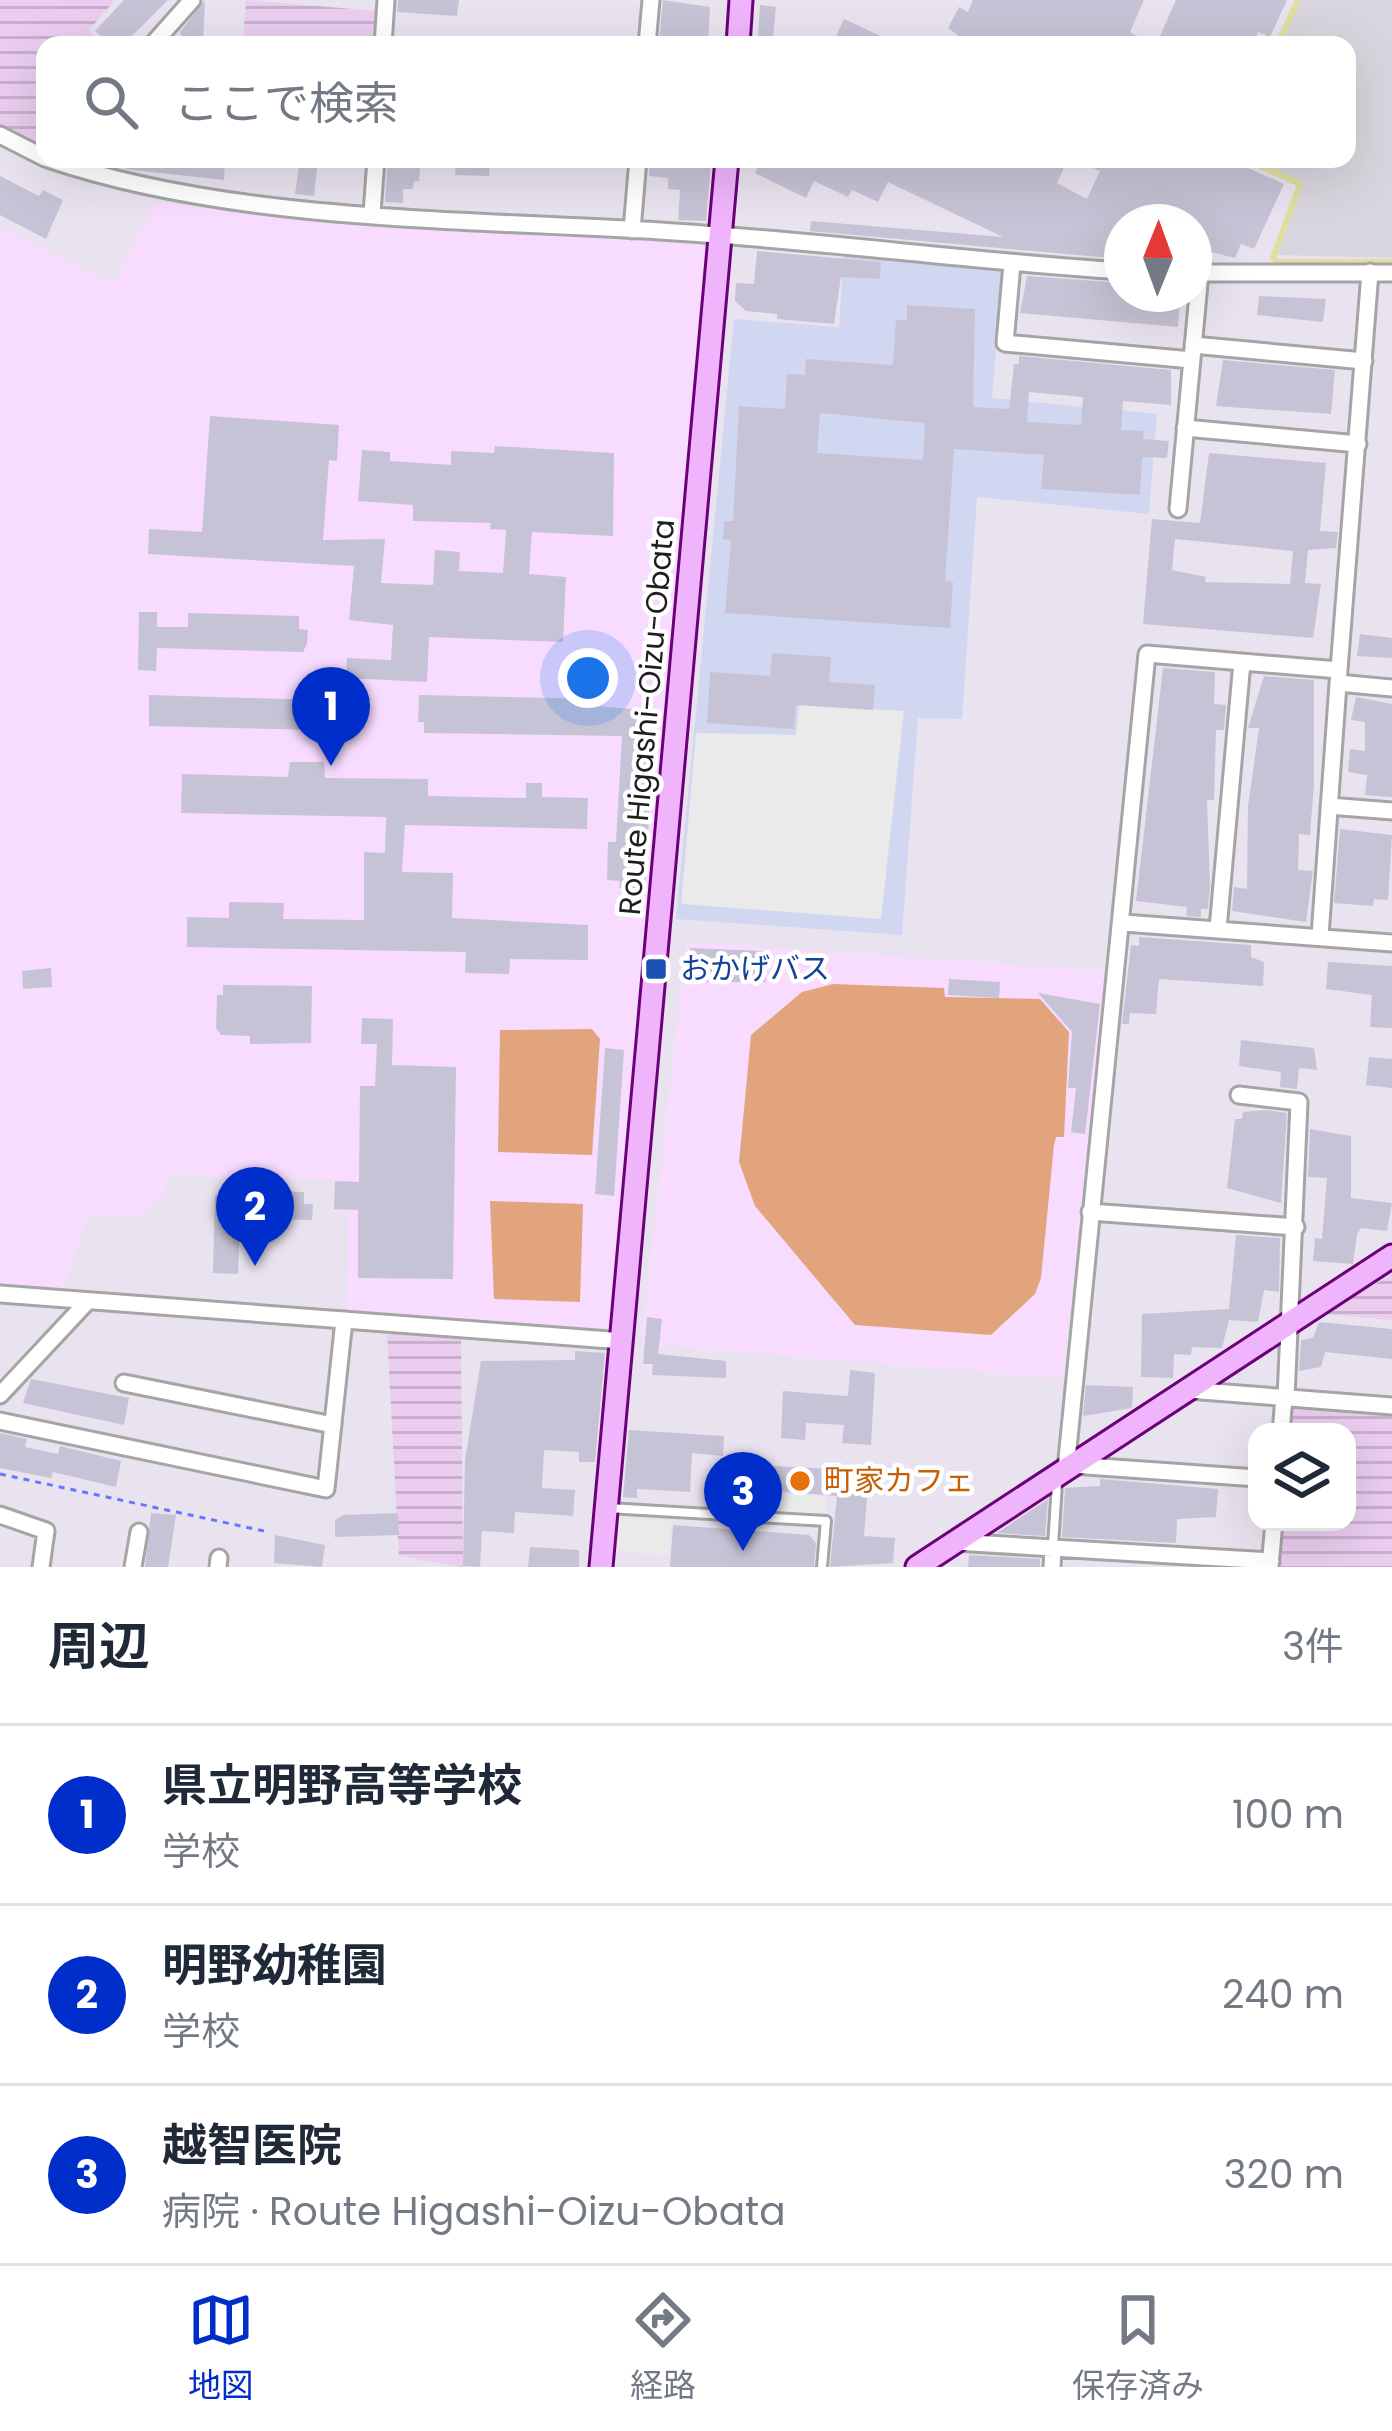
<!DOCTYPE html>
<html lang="ja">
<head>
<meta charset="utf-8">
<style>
  :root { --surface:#fff; --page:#f2f2f3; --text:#1f2937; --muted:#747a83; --line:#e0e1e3; --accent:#002ecb }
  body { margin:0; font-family:Poppins,"Noto Sans JP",sans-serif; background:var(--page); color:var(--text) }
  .controls { position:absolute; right:36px; bottom:36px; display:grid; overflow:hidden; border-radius:24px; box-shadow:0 12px 48px #0002 }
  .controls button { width:108px; height:108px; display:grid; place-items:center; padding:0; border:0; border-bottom:3px solid var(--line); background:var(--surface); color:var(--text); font:60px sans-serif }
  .compass { position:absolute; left:1104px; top:204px; width:108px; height:108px; border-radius:50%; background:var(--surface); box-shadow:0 12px 48px #0002; rotate:1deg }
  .you { position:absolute; left:588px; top:678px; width:42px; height:42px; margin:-30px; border:9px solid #fff; border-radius:50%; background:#1a73e8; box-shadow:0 0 0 18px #1a73e833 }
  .badge { display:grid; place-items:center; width:78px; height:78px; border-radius:50%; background:var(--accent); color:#fff; font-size:39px; font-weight:700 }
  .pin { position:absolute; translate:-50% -99px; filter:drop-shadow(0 3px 6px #0008) }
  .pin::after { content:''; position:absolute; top:63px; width:42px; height:36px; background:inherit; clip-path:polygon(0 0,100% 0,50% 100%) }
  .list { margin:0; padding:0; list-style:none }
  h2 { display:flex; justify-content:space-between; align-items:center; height:156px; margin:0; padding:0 48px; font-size:51px }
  h2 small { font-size:39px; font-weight:400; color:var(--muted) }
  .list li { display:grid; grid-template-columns:78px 1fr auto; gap:36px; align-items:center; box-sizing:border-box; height:180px; padding:0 48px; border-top:3px solid var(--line) }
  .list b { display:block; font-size:45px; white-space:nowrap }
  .list p { margin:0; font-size:39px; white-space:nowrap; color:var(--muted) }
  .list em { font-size:39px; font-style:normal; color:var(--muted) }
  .icon { flex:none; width:66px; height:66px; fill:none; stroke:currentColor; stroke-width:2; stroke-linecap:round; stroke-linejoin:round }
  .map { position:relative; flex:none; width:1392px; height:1567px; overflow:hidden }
  .search { position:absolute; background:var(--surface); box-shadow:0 12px 48px #0002; left:36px; right:36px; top:36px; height:132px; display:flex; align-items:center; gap:30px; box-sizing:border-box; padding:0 42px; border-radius:24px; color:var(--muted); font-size:45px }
  .sheet { height:696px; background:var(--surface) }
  nav { display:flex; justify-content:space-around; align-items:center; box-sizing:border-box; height:168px; border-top:3px solid var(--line); background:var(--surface); font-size:33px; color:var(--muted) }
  nav a { display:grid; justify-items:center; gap:6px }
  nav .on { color:var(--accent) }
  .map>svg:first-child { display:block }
  .commercial { fill:#d1d7f1 }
  .education { fill:#f7dcff }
  .airport { fill:#d9d5de }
  .farmland { fill:url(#farmland-rules) }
  .pitch { fill:#e2a47d }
  .parking { fill:#eaeaea }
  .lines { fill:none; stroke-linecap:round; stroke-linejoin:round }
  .stream { stroke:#dfdfa1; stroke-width:6 }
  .building { fill:#c7c3d6; fill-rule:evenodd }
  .service-casing { stroke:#a5a5a5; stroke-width:14 }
  .minor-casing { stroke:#a5a5a5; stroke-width:21 }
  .secondary-casing { stroke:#6b0079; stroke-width:27 }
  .path { stroke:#6477ff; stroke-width:3; stroke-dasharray:6 6; stroke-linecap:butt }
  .service { stroke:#fff; stroke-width:8 }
  .minor { stroke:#fff; stroke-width:15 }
  .secondary { stroke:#f0b4fc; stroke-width:21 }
  .transit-dot { fill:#1a4fb4; stroke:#fff; stroke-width:4.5 }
  .food-dot { fill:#e8710a; stroke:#fff; stroke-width:4.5 }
  .labels { text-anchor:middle; stroke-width:9; stroke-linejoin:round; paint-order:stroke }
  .street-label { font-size:30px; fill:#1e1e1e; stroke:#fff }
  .transit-label { font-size:30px; fill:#164399; stroke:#fff; text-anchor:start }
  .food-label { font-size:30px; fill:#c56008; stroke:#fff; text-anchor:start }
</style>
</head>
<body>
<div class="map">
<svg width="1392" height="1567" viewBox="0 0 1392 1567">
  <defs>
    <pattern id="farmland-rules" width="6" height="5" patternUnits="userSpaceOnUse" patternTransform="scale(3)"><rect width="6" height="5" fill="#eacdef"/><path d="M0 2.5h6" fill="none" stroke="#c8b0cc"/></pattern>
  </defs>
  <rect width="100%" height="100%" fill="#e9e3ef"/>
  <path class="commercial" d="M 844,255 L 1003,268 L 992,398 L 1157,414 L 1149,514 L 977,497 L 962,719 L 918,718 L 902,935 L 676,919 L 734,319 L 839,327 Z"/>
  <path class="education" d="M 155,202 L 305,219 L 703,242 L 709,248 L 611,1329 L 347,1313 L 349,1181 L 168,1174 L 164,1193 L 144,1216 L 88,1216 L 62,1291 L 0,1285 L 0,227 L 114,283 Z
    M 686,942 L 1108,971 L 1062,1379 L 641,1344 Z"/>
  <path class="airport" d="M 1301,0 L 1392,0 L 1392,258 L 1276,255 L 1303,183 L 1251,159 L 1347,159 L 1347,45 L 1280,45 Z"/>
  <path class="farmland" d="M 0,0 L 115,0 L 89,30 L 103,45 L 45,45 L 45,148 L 0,125 Z
    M 246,0 L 377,11 L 375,45 L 243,45 Z
    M 1392,1274 L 1392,1320 L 1326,1314 Z
    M 387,1332 L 461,1337 L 463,1567 L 399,1556 Z
    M 1288,1402 L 1392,1410 L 1392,1567 L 1274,1567 L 1278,1522 L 1347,1522 L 1347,1432 L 1286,1432 Z"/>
  <path class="pitch" d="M 833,984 L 944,988 L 945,997 L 1040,999 L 1069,1032 L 1064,1137 L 1056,1137 L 1054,1145 L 1041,1278 L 1035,1294 L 991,1335 L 855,1325 L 755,1206 L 739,1162 L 751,1035 L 802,992 Z
    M 592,1029 L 600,1039 L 592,1155 L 498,1152 L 500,1030 Z
    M 490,1201 L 583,1204 L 580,1302 L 494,1299 Z"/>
  <path class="parking" d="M 799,705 L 904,711 L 881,919 L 681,904 L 696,733 L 796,735 Z
    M 780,1494 L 826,1497 L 825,1521 L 779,1518 Z
    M 615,1517 L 671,1522 L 668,1555 L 612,1551 Z"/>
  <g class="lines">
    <path class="stream" d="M 1277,45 L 1298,0
      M 1245,159 L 1300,184 L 1273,258 L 1278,262 L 1392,262"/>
  </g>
  <path class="building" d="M 124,0 L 168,0 L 132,36 L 110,45 L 95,31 Z
    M 205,0 L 203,45 L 185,45 L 180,32 Z
    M 398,0 L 459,0 L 457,16 L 397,12 Z
    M 663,0 L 710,7 L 708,45 L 659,43 Z
    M 973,0 L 1144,0 L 1130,32 L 1153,45 L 971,45 L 948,28 L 959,7 L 968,12 Z
    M 1176,0 L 1287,0 L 1270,37 L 1258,32 L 1253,45 L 1156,45 Z
    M 760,5 L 776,7 L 773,38 L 758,37 Z
    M 844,19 L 900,45 L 832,45 Z
    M 125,159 L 225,159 L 224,180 L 125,169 Z
    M 300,159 L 318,159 L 314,196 L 295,194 Z
    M 388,159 L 421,159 L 419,181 L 414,181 L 413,189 L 403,189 L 403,203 L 385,202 Z
    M 456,159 L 490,159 L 489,176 L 455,175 Z
    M 762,159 L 1068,159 L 1057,183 L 1087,199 L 1100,171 L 1072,159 L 1228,159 L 1284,184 L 1254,249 L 1241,244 L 1235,258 L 1207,251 L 1203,261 L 1194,261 L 1194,222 L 1122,222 L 1122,259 L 810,231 L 811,221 L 1003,237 L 888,182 L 878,202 L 852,190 L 848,197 L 814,181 L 806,198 L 755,173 Z
    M 669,161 L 711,164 L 706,221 L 678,220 L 680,190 L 668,189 L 668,178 L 649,176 L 650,164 Z
    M 0,176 L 39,196 L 43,190 L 63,200 L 46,239 L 0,215 Z
    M 757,251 L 881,262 L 880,279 L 841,277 L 834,324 L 777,319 L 777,314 L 746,311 L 735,301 L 736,283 L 754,284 Z
    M 1027,276 L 1122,283 L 1122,295 L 1180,300 L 1178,327 L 1020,313 Z
    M 1259,296 L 1326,299 L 1323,322 L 1257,315 Z
    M 907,305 L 975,309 L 973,407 L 1009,409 L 1014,364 L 1019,364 L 1019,356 L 1171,370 L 1171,405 L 1123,401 L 1121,430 L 1144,431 L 1143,439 L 1169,441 L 1167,458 L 1142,457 L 1140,495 L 1041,489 L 1044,455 L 954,449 L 945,581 L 953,582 L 950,628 L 725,613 L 731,540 L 723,539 L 724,521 L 733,521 L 739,406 L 785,409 L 787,374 L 805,375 L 806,359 L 893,365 L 896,320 L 907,320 ZM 1029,392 L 1083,397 L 1081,425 L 1027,422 ZM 820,413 L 925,423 L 923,460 L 817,453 Z
    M 1223,360 L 1335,370 L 1331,414 L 1216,406 Z
    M 210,416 L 339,425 L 337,461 L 329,460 L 323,540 L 385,539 L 381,583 L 433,585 L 435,550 L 460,552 L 459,571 L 503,573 L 506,530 L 490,529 L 491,523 L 413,521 L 413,505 L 358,501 L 362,450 L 390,452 L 390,461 L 451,465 L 451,451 L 494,453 L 495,446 L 614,453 L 613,536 L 532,532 L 529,574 L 566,577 L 563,642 L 429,637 L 427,682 L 346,678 L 347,658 L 391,660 L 393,625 L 349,620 L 354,566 L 148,554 L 149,529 L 202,532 Z
    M 1209,453 L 1326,463 L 1320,531 L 1338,532 L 1336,548 L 1308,550 L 1305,583 L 1321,584 L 1313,638 L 1143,624 L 1152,519 L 1200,523 ZM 1175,539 L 1293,551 L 1290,584 L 1205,582 L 1206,577 L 1172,570 Z
    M 139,612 L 157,612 L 157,627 L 188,627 L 188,613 L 299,616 L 299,629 L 308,630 L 307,644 L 303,652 L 157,648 L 156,671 L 138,670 Z
    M 1360,634 L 1392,638 L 1392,658 L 1357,656 Z
    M 772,653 L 831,657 L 829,682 L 875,685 L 873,710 L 796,705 L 794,729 L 707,723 L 710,672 L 770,676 Z
    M 1163,668 L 1215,672 L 1214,704 L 1226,705 L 1224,730 L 1216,730 L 1214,800 L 1207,800 L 1210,886 L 1208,909 L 1201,909 L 1201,917 L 1186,916 L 1187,907 L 1136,901 Z
    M 1264,676 L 1314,680 L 1314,784 L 1310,835 L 1299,834 L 1298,870 L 1313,871 L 1306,922 L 1232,911 L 1234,887 L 1247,889 L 1248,806 L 1259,728 L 1248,728 Z
    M 149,695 L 320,700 L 319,730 L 149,726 Z
    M 419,695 L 596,699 L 596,706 L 655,711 L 645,889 L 619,888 L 620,881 L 607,880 L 608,842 L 616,842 L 622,736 L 424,733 L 424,722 L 418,722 Z
    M 1356,697 L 1392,704 L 1392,797 L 1365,795 L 1367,775 L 1348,772 L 1350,749 L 1365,751 L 1365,722 L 1351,720 Z
    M 290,762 L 324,762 L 325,778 L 428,779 L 428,796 L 526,798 L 526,783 L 542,783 L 542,797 L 588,798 L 587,829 L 405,825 L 402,872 L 453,873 L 452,918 L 588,925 L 588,960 L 510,959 L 509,974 L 465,973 L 466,952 L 187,947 L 187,917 L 229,918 L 229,902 L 284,903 L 283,919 L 364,920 L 364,852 L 385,853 L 386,817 L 181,813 L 182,774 L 288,777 Z
    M 1340,829 L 1392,835 L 1388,900 L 1374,899 L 1373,906 L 1334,903 Z
    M 1139,937 L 1251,945 L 1251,957 L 1264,962 L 1263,986 L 1159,979 L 1156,1014 L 1130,1013 L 1129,1024 L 1122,1024 L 1131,945 L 1139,946 Z
    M 690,948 L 763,951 L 766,982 L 689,982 Z
    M 1328,962 L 1392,966 L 1392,1028 L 1370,1027 L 1372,995 L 1326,989 Z
    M 51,968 L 52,987 L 23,989 L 22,971 Z
    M 949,979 L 1000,982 L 999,998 L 948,995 Z
    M 223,985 L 312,986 L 311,1043 L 250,1044 L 250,1036 L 221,1035 L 216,1028 L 217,995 L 223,995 Z
    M 1038,993 L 1100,1004 L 1085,1134 L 1071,1132 L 1076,1088 L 1068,1088 L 1072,1032 Z
    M 362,1018 L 393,1019 L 392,1065 L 456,1067 L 453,1279 L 358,1278 L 358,1210 L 334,1209 L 335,1181 L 359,1182 L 360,1086 L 375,1086 L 377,1044 L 361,1044 Z
    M 1241,1040 L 1314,1048 L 1317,1070 L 1299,1068 L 1297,1089 L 1280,1087 L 1281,1072 L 1239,1066 Z
    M 605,1048 L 624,1050 L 614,1196 L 595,1194 Z
    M 1369,1057 L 1392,1059 L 1392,1088 L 1366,1085 Z
    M 1266,1110 L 1287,1113 L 1281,1203 L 1227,1188 L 1235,1119 L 1242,1119 L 1243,1112 Z
    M 1310,1129 L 1351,1136 L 1351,1198 L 1392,1203 L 1387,1231 L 1361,1228 L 1357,1234 L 1353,1264 L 1313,1261 L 1315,1238 L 1322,1239 L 1327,1178 L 1308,1177 Z
    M 238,1190 L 304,1192 L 304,1204 L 313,1204 L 312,1220 L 240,1218 L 238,1274 L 213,1273 L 215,1195 L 238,1196 Z
    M 1236,1235 L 1280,1238 L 1279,1292 L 1264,1290 L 1258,1322 L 1229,1320 L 1222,1348 L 1192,1347 L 1191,1355 L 1174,1354 L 1173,1378 L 1141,1377 L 1142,1314 L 1229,1309 Z
    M 647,1317 L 662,1319 L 658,1354 L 726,1361 L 726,1378 L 652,1375 L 653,1364 L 643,1364 Z
    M 1319,1322 L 1392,1329 L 1392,1359 L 1325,1352 L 1321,1367 L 1299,1371 L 1301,1340 L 1313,1338 Z
    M 575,1351 L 605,1353 L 595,1462 L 579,1462 L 579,1452 L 544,1450 L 542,1488 L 575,1490 L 573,1516 L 515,1512 L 514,1533 L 482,1531 L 480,1567 L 463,1566 L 465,1460 L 481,1361 L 575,1360 Z
    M 850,1370 L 875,1373 L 871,1445 L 842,1443 L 844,1425 L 806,1423 L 805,1440 L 781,1438 L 783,1391 L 848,1396 Z
    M 31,1379 L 129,1398 L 124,1425 L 23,1403 Z
    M 1086,1385 L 1133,1387 L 1132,1408 L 1083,1416 Z
    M 629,1430 L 724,1436 L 723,1456 L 692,1453 L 690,1492 L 637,1489 L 637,1498 L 623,1497 Z
    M 0,1433 L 27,1439 L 25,1447 L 58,1454 L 60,1446 L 121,1461 L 116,1487 L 53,1472 L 51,1478 L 0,1468 Z
    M 720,1463 L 869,1471 L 864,1536 L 895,1538 L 893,1563 L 830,1567 L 837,1496 L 766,1490 L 756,1497 L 718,1495 Z
    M 1100,1479 L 1218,1489 L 1216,1517 L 1177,1519 L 1176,1543 L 1062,1537 L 1065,1488 L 1100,1486 Z
    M 1048,1499 L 1045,1536 L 997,1533 Z
    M 151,1513 L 176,1515 L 168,1567 L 145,1567 Z
    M 398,1513 L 399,1535 L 335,1537 L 335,1520 L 343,1515 Z
    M 673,1525 L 809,1535 L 816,1543 L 814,1567 L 670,1567 Z
    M 275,1535 L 325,1545 L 322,1567 L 274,1563 Z
    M 530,1547 L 579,1550 L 579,1567 L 528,1567 Z
    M 969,1555 L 1040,1559 L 1040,1567 L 968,1567 Z"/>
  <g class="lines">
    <defs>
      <path id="service" d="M 608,1508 L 826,1521 L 822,1567
        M 1053,1546 L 1057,1483"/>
      <path id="minor" d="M 152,45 L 192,0
        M 383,45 L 386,0
        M 647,45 L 651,0
        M 0,135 L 45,158
        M 48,159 C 233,222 464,219 660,231 C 814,240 968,261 1122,271
        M 372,213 L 376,159
        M 632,230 L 638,159
        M 1012,264 L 1005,343 L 1192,360
        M 1194,273 L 1392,273
        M 1193,345 L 1364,361
        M 1185,428 L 1358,444
        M 1178,509 L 1200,273
        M 1338,683 L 1392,688
        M 1329,806 L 1392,811
        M 1123,923 L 1392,943
        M 1218,929 L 1242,662
        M 1320,936 L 1339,670
        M 1239,1095 L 1299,1102 L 1286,1398
        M 1090,1212 L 1296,1227
        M 0,1294 L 623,1341
        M 124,1383 L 333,1425
        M 1188,1390 L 1392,1406
        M 0,1395 L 87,1302
        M 0,1421 L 326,1489 L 344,1320
        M 1281,1432 L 1284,1398
        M 1072,1465 L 1257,1478
        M 1066,1469 L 1147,654 L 1339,670 L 1370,272
        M 0,1515 L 46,1531 L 41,1567
        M 955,1542 L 1053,1548 L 1052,1567
        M 1053,1548 L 1271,1561
        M 133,1567 L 139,1532
        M 218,1567 L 219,1558
        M 1270,1567 L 1274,1522"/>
      <path id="secondary" d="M 738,45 L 741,0
        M 601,1567 L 727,159
        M 917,1567 L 1392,1256"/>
    </defs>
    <use href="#service" class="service-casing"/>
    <use href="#minor" class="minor-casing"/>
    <use href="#secondary" class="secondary-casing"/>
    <path class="path" d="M 0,1474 L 264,1531"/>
    <use href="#service" class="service"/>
    <use href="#minor" class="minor"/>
    <use href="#secondary" class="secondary"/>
  </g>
  <rect class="transit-dot" x="644" y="957" width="24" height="24" rx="6"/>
  <circle class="food-dot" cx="800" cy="1481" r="12"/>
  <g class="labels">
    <g class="street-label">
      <text transform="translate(647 717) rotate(-85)" y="10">Route Higashi-Oizu-Obata</text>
    </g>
    <g class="transit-label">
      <text x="680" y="979">おかげバス</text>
    </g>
    <g class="food-label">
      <text x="824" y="1491">町家カフェ</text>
    </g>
  </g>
</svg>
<div class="controls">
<button><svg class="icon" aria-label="layers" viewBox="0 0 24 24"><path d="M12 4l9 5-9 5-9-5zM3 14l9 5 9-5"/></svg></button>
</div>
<svg class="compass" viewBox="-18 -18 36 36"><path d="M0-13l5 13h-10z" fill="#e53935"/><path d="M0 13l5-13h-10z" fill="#747a83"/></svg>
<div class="you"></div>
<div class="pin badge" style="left:331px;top:766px">1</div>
<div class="pin badge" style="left:255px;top:1266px">2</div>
<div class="pin badge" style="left:743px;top:1551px">3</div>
<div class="search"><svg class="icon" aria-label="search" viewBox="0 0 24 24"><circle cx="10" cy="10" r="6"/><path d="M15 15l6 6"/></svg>ここで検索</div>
</div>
<section class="sheet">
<h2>周辺<small>3件</small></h2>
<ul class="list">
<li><span class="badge">1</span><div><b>県立明野高等学校</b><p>学校</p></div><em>100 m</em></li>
<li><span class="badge">2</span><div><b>明野幼稚園</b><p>学校</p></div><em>240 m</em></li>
<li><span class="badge">3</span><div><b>越智医院</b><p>病院 · Route Higashi-Oizu-Obata</p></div><em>320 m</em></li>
</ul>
</section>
<nav>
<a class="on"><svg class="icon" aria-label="map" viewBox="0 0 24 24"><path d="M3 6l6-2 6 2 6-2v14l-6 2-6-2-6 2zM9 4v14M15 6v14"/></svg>地図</a>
<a><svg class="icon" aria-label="directions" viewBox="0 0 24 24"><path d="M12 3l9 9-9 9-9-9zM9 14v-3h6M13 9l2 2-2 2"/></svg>経路</a>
<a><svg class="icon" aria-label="saved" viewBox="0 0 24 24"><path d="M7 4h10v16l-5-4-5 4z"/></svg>保存済み</a>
</nav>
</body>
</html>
